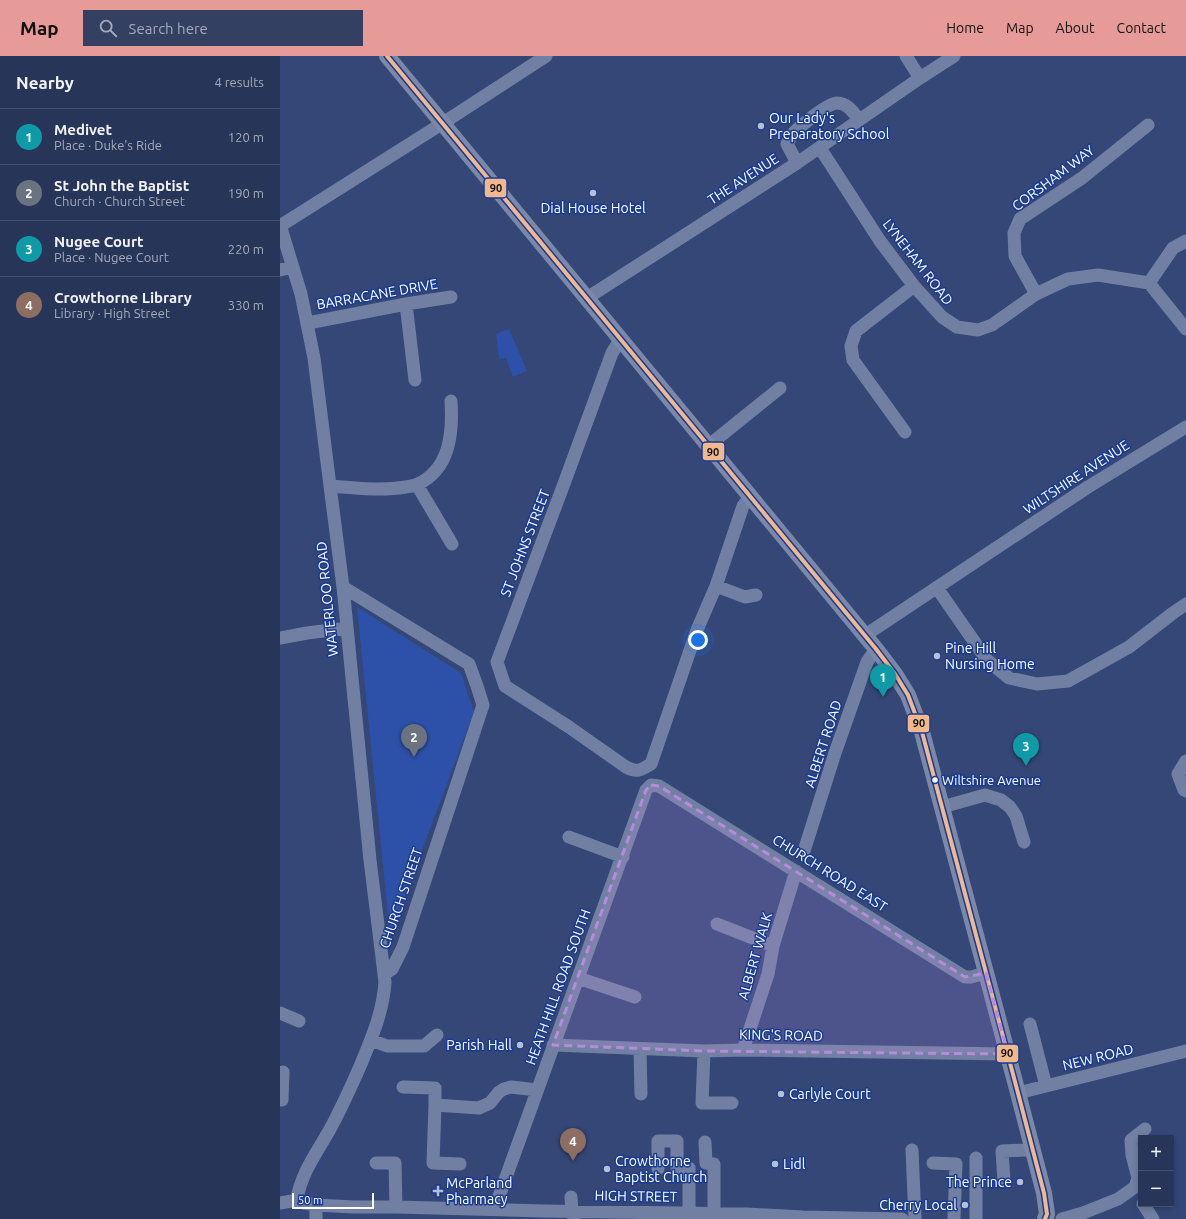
<!DOCTYPE html>
<html lang="en">
<head>
<meta charset="utf-8">
<style>
  :root { --surface:#273559; --page:#334062; --text:#f1f3f6; --muted:#a4abba; --line:#43506f; --accent:#e69b98 }
  body { margin:0; font-family:Ubuntu,sans-serif; background:var(--page); color:var(--text) }
  .controls { position:absolute; right:12px; bottom:12px; display:grid; overflow:hidden; border-radius:0px; box-shadow:0 2px 6px #0003 }
  .controls button { width:36px; height:36px; display:grid; place-items:center; padding:0; border:0; border-bottom:1px solid var(--line); background:var(--surface); color:var(--text); font:20px sans-serif }
  .scale { position:absolute; left:12px; bottom:10px; width:82px; box-sizing:border-box; padding-left:4px; border:2px solid #fff; border-top:0; font-size:11px; line-height:14px; white-space:nowrap; color:#fff; -webkit-text-stroke:3px #193b92; paint-order:stroke }
  .you { position:absolute; left:418px; top:584px; width:14px; height:14px; margin:-10px; border:3px solid #fff; border-radius:50%; background:#1a73e8; box-shadow:0 0 0 6px #1a73e833 }
  .badge { display:grid; place-items:center; width:26px; height:26px; border-radius:50%; background:var(--accent); color:#fff; font-size:13px; font-weight:700 }
  .pin { position:absolute; translate:-50% -33px; filter:drop-shadow(0 1px 2px #0008) }
  .pin::after { content:''; position:absolute; top:21px; width:14px; height:12px; background:inherit; clip-path:polygon(0 0,100% 0,50% 100%) }
  .list { margin:0; padding:0; list-style:none }
  h2 { display:flex; justify-content:space-between; align-items:center; height:52px; margin:0; padding:0 16px; font-size:17px }
  h2 small { font-size:13px; font-weight:400; color:var(--muted) }
  .list li { display:grid; grid-template-columns:26px 1fr auto; gap:12px; align-items:center; box-sizing:border-box; height:56px; padding:0 16px; border-top:1px solid var(--line) }
  .list b { display:block; font-size:15px; white-space:nowrap }
  .list p { margin:0; font-size:13px; white-space:nowrap; color:var(--muted) }
  .list em { font-size:13px; font-style:normal; color:var(--muted) }
  .icon { flex:none; width:22px; height:22px; fill:none; stroke:currentColor; stroke-width:2; stroke-linecap:round; stroke-linejoin:round }
  .map { position:relative; flex:none; width:906px; height:1163px; overflow:hidden }
  header { display:flex; align-items:center; gap:24px; box-sizing:border-box; height:56px; padding:0 20px; background:var(--accent); color:#111 }
  header strong { font-size:19px }
  nav { display:flex; gap:22px; margin-inline-start:auto; font-size:14px }
  .search { width:280px; height:36px; background:var(--page); display:flex; align-items:center; gap:10px; box-sizing:border-box; padding:0 14px; border-radius:0px; color:var(--muted); font-size:15px }
  main { display:flex }
  aside { flex:1; background:var(--surface) }
  .map>svg:first-child { display:block }
  .green { fill:#2d51a8 }
  .lines { fill:none; stroke-linecap:round; stroke-linejoin:round }
  .minor { stroke:#7180a2; stroke-width:13 }
  .major { stroke:#7b88a8; stroke-width:16 }
  .bus-1-casing { stroke:#193b92; stroke-width:7 }
  .bus-1 { stroke:#f1b78d; stroke-width:4 }
  .marked { fill:#b68bdc; fill-opacity:0.2; stroke:#b68bdc; stroke-width:3; stroke-dasharray:8 5; stroke-linejoin:round }
  .poi-dot { fill:#b8bfcf; stroke:#193b92; stroke-width:1.5 }
  .bus-dot { fill:#fff; stroke:#193b92; stroke-width:1.5 }
  .labels { text-anchor:middle; stroke-width:3; stroke-linejoin:round; paint-order:stroke }
  .bus-label { font-size:13px; fill:#fff; stroke:#193b92; text-anchor:start }
  .poi-label { font-size:14px; fill:#fff; stroke:#193b92; text-anchor:start }
  .street-label { font-size:14px; fill:#fff; stroke:#193b92 }
  .line-badge { stroke:#193b92; stroke-width:1.5 }
  .pale-badge-label { font-size:11px; text-anchor:middle; font-weight:bold; fill:#111 }
</style>
</head>
<body>
<header>
<strong>Map</strong>
<div class="search"><svg class="icon" aria-label="search" viewBox="0 0 24 24"><circle cx="10" cy="10" r="6"/><path d="M15 15l6 6"/></svg>Search here</div>
<nav><a>Home</a><a>Map</a><a>About</a><a>Contact</a></nav>
</header>
<main>
<aside>
<h2>Nearby<small>4 results</small></h2>
<ul class="list">
<li><span class="badge" style="background:#0f9aa8">1</span><div><b>Medivet</b><p>Place · Duke's Ride</p></div><em>120 m</em></li>
<li><span class="badge" style="background:#6b7280">2</span><div><b>St John the Baptist</b><p>Church · Church Street</p></div><em>190 m</em></li>
<li><span class="badge" style="background:#0f9aa8">3</span><div><b>Nugee Court</b><p>Place · Nugee Court</p></div><em>220 m</em></li>
<li><span class="badge" style="background:#8d6e63">4</span><div><b>Crowthorne Library</b><p>Library · High Street</p></div><em>330 m</em></li>
</ul>
</aside>
<div class="map">
<svg width="906" height="1163" viewBox="0 0 906 1163">
  <rect width="100%" height="100%" fill="#344777"/>
  <path class="green" d="M 229,273 L 247,315 L 233,321 L 226,302 L 219,303 L 216,278 Z
    M 77,551 L 181,617 L 194,656 L 110,879 Z"/>
  <g class="lines">
    <path class="minor" d="M 626,0 L 640,22
      M 540,92 L 600,185 L 634,230 L 662,261 L 677,271 L 698,274 L 712,269 L 756,238 L 788,223 L 818,219 L 869,227 L 906,273
      M 517,107 L 507,88 C 508,86 510,82 511,80 C 517,72 548,47 557,47 C 568,47 574,57 579,64
      M 0,169 L 21,238 L 34,302 L 50,430 L 63,531 L 90,804 L 105,926 C 103,956 92,981 81,1008 C 71,1031 61,1053 49,1075 C 37,1096 20,1119 17,1144
      M 0,170 L 163,67 L 266,0
      M 0,214 L 13,211
      M 869,227 L 893,192 L 906,185
      M 756,238 L 735,200 L 734,177 L 740,163 L 802,122 L 868,69
      M 307,242 L 517,107 L 640,22 L 674,0
      M 126,248 L 135,324
      M 28,267 L 126,248 L 171,241
      M 340,284 L 332,297 L 285,425 L 217,606 L 225,630 L 289,671 L 346,711 C 357,717 361,714 371,708 L 417,574 L 436,530 L 463,450 L 470,441
      M 625,376 L 573,304 L 571,290 L 576,275 L 634,230
      M 428,390 L 500,332
      M 137,429 L 172,488
      M 50,430 C 75,432 101,435 126,431 C 130,430 135,430 138,428 C 170,413 173,377 171,345
      M 436,530 L 465,541 L 476,539
      M 63,531 L 189,608 L 197,630 L 203,649 L 123,891 L 112,913 L 104,918
      M 657,532 L 707,604 L 729,622 L 757,628 L 788,625 L 849,591 L 893,557 L 906,548
      M 584,580 L 808,431 L 906,371
      M 0,582 L 27,577 L 67,572
      M 906,705 L 898,718 L 904,734 L 906,735
      M 662,751 L 705,739 L 721,744 L 730,751 L 736,760 L 744,786
      M 289,781 L 343,801
      M 524,795 L 555,697 L 587,606 L 596,593
      M 437,868 L 493,890
      M 298,922 L 355,941
      M 0,957 L 19,965
      M 750,968 L 766,1030
      M 91,984 L 107,990 L 144,990 L 157,979
      M 273,989 L 424,995 L 463,994 L 728,998
      M 360,993 L 361,1038
      M 463,994 L 488,918 L 493,890 L 516,815
      M 424,995 L 422,1047 L 452,1047
      M 123,1031 L 155,1032 L 155,1049
      M 738,1037 L 906,995
      M 0,1044 L 2,1044 L 3,1016
      M 425,1086 L 426,1107 L 434,1108 L 434,1157
      M 632,1094 L 635,1163
      M 696,1102 L 696,1163
      M 96,1107 L 115,1107 L 116,1151
      M 653,1107 L 676,1108 L 674,1163
      M 180,1108 L 153,1107 L 155,1049 L 199,1052 L 210,1047 L 219,1036 L 224,1033 L 231,1031 L 257,1034
      M 378,1113 L 378,1085 L 397,1085 L 397,1112 L 409,1112 L 409,1157
      M 724,1125 L 722,1095 L 745,1094 L 752,1092
      M 291,1141 L 292,1156 L 294,1163
      M 17,1144 L 24,1147 L 36,1149 L 74,1151 L 116,1151 L 264,1155 L 467,1158 L 523,1161 L 622,1163
      M 0,1147 L 17,1144
      M 863,1148 L 873,1163
      M 36,1149 L 36,1163
      M 216,1153 L 217,1146 L 366,734 L 371,729 L 379,730 L 685,921 L 691,921 L 706,917
      M 782,1163 L 803,1157 L 838,1143 L 855,1131 L 858,1122 L 852,1099 L 851,1084 L 865,1073"/>
    <path class="major" d="M 107,0 L 596,593 L 615,618 L 628,639 L 642,676 L 738,1037 L 764,1137 L 767,1158 L 765,1163"/>
    <defs>
      <path id="bus-1" d="M 107,0 L 596,593 L 615,618 L 628,639 L 642,676 L 738,1037 L 764,1137 L 767,1158 L 765,1163"/>
    </defs>
    <use href="#bus-1" class="bus-1-casing"/>
    <use href="#bus-1" class="bus-1"/>
  </g>
  <path class="marked" d="M 371,729 L 379,730 L 685,921 L 706,917 L 728,998 L 424,995 L 273,989 L 366,734 Z"/>
  <g class="poi-dot">
    <circle cx="481" cy="70" r="4"/>
    <circle cx="313" cy="137" r="4"/>
    <circle cx="657" cy="600" r="4"/>
    <circle cx="240" cy="989" r="4"/>
    <circle cx="501" cy="1038" r="4"/>
    <circle cx="495" cy="1108" r="4"/>
    <circle cx="327" cy="1113" r="4"/>
    <circle cx="740" cy="1126" r="4"/>
    <path d="M156 1129h4v4h4v4h-4v4h-4v-4h-4v-4h4z"/>
    <circle cx="685" cy="1149" r="4"/>
  </g>
  <circle class="bus-dot" cx="655" cy="724" r="3.5"/>
  <g class="labels">
    <g class="bus-label">
      <text x="662" y="729">Wiltshire Avenue</text>
    </g>
    <g class="poi-label">
      <text x="489" y="67">Our Lady's<tspan x="489" dy="16">Preparatory School</tspan></text>
      <text x="313" y="157" text-anchor="middle">Dial House Hotel</text>
      <text x="665" y="597">Pine Hill<tspan x="665" dy="16">Nursing Home</tspan></text>
      <text x="232" y="994" text-anchor="end">Parish Hall</text>
      <text x="509" y="1043">Carlyle Court</text>
      <text x="335" y="1110">Crowthorne<tspan x="335" dy="16">Baptist Church</tspan></text>
      <text x="503" y="1113">Lidl</text>
      <text x="732" y="1131" text-anchor="end">The Prince</text>
      <text x="166" y="1132">McParland<tspan x="166" dy="16">Pharmacy</tspan></text>
      <text x="677" y="1154" text-anchor="end">Cherry Local</text>
    </g>
    <g class="street-label">
      <text transform="translate(773 122) rotate(-37)" y="5">CORSHAM WAY</text>
      <text transform="translate(463 123) rotate(-33)" y="5">THE AVENUE</text>
      <text transform="translate(638 206) rotate(52)" y="5">LYNEHAM ROAD</text>
      <text transform="translate(97 238) rotate(-10)" y="5">BARRACANE DRIVE</text>
      <text transform="translate(796 421) rotate(-33)" y="5">WILTSHIRE AVENUE</text>
      <text transform="translate(245 487) rotate(-69)" y="5">ST JOHNS STREET</text>
      <text transform="translate(47 543) rotate(-96)" y="5">WATERLOO ROAD</text>
      <text transform="translate(543 688) rotate(-72)" y="5">ALBERT ROAD</text>
      <text transform="translate(550 817) rotate(32)" y="5">CHURCH ROAD EAST</text>
      <text transform="translate(121 842) rotate(-71)" y="5">CHURCH STREET</text>
      <text transform="translate(475 900) rotate(-74)" y="5">ALBERT WALK</text>
      <text transform="translate(278 931) rotate(-70)" y="5">HEATH HILL ROAD SOUTH</text>
      <text transform="translate(501 979) rotate(1)" y="5">KING'S ROAD</text>
      <text transform="translate(818 1001) rotate(-14)" y="5">NEW ROAD</text>
      <text transform="translate(356 1140) rotate(1)" y="5">HIGH STREET</text>
    </g>
  </g>
  <g class="line-badge">
    <rect x="204" y="122" width="23" height="20" rx="4" fill="#f1b78d"/>
    <rect x="422" y="386" width="23" height="19" rx="4" fill="#f1b78d"/>
    <rect x="627" y="658" width="23" height="19" rx="4" fill="#f1b78d"/>
    <rect x="716" y="988" width="23" height="19" rx="4" fill="#f1b78d"/>
  </g>
  <g class="pale-badge-label">
    <text x="216" y="136">90</text>
    <text x="433" y="400">90</text>
    <text x="639" y="671">90</text>
    <text x="727" y="1001">90</text>
  </g>
</svg>
<div class="controls">
<button>+</button>
<button>−</button>
</div>
<div class="scale">50 m</div>
<div class="you"></div>
<div class="pin badge" style="left:603px;top:641px;background:#0f9aa8">1</div>
<div class="pin badge" style="left:134px;top:701px;background:#6b7280">2</div>
<div class="pin badge" style="left:746px;top:710px;background:#0f9aa8">3</div>
<div class="pin badge" style="left:293px;top:1105px;background:#8d6e63">4</div>
</div>
</main>
</body>
</html>
